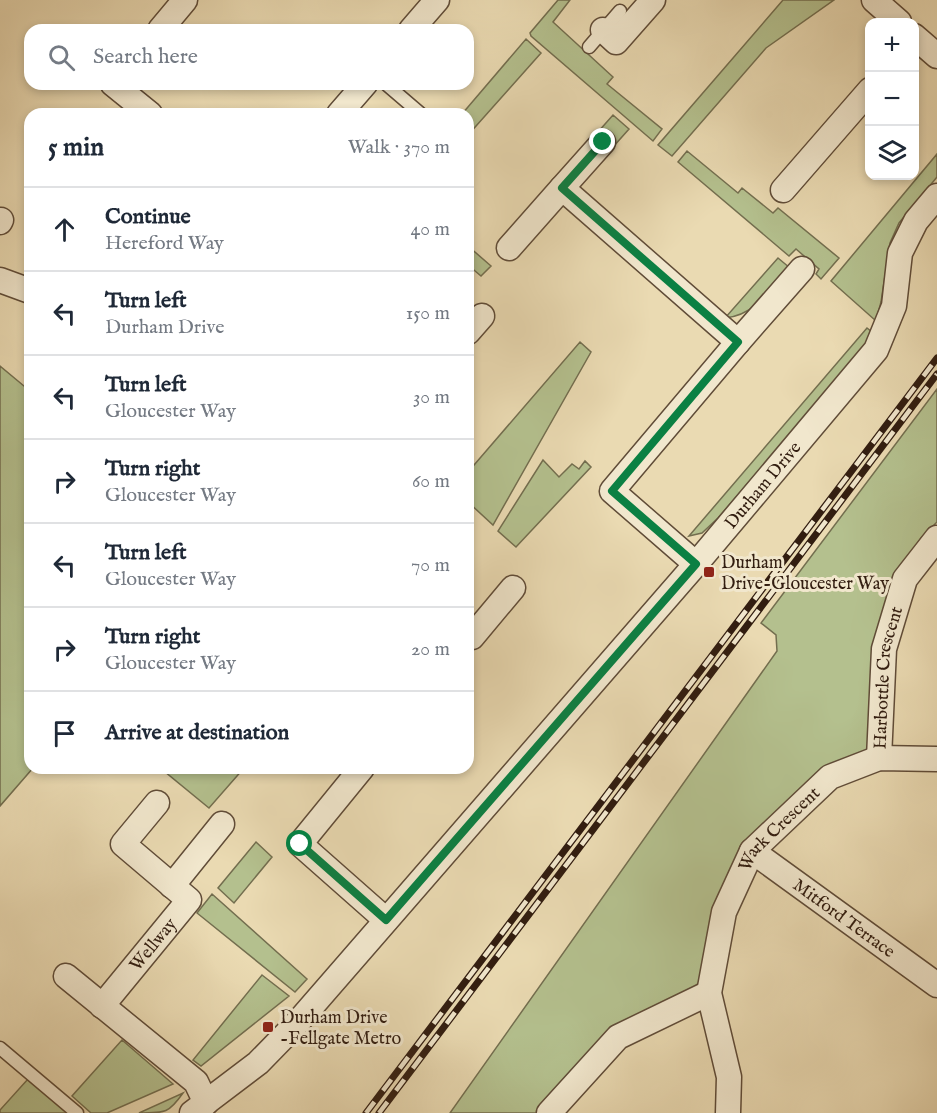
<!DOCTYPE html>
<html lang="en">
<head>
<meta charset="utf-8">
<style>
  :root { --surface:#fff; --page:#f6f6f7; --text:#1f2937; --muted:#747a83; --line:#e0e1e3 }
  body { margin:0; font-family:"IM FELL English",serif; background:var(--page); color:var(--text) }
  .controls { position:absolute; right:18px; top:18px; display:grid; overflow:hidden; border-radius:12px; box-shadow:0 3px 9px #0003 }
  .controls button { width:54px; height:54px; display:grid; place-items:center; padding:0; border:0; border-bottom:2px solid var(--line); background:var(--surface); color:var(--text); font:30px sans-serif }
  .stop { position:absolute; width:18px; height:18px; margin:-14px; border:4px solid #0b8043; border-radius:50%; background:#fff }
  .stop.end { background:#0b8043; border-color:#fff; box-shadow:0 2px 6px #0008 }
  .list { margin:0; padding:0; list-style:none }
  h2 { display:flex; justify-content:space-between; align-items:center; height:78px; margin:0; padding:0 24px; font-size:26px }
  h2 small { font-size:20px; font-weight:400; color:var(--muted) }
  .list li { display:grid; grid-template-columns:39px 1fr auto; gap:18px; align-items:center; box-sizing:border-box; height:84px; padding:0 24px; border-top:2px solid var(--line) }
  .list b { display:block; font-size:22px; white-space:nowrap }
  .list p { margin:0; font-size:20px; white-space:nowrap; color:var(--muted) }
  .list em { font-size:20px; font-style:normal; color:var(--muted) }
  .icon { flex:none; width:33px; height:33px; fill:none; stroke:currentColor; stroke-width:2; stroke-linecap:round; stroke-linejoin:round }
  .map { position:relative; flex:none; width:937px; height:1113px; overflow:hidden }
  .search { position:absolute; background:var(--surface); box-shadow:0 3px 9px #0003; left:24px; top:24px; width:450px; height:66px; display:flex; align-items:center; gap:15px; box-sizing:border-box; padding:0 21px; border-radius:18px; color:var(--muted); font-size:22px }
  .panel { position:absolute; background:var(--surface); box-shadow:0 3px 9px #0003; left:24px; top:108px; width:450px; height:666px; border-radius:18px }
  .map>svg:first-child { display:block }
  .green { fill:#b4c08e; stroke:#736e4f; stroke-width:1.5 }
  .lines { fill:none; stroke-linecap:round; stroke-linejoin:round }
  .service-casing { stroke:#604c38; stroke-width:15 }
  .minor-casing { stroke:#604c38; stroke-width:27 }
  .service { stroke:#f1e7cd; stroke-width:12 }
  .minor { stroke:#f1e7cd; stroke-width:24 }
  .rail-casing { stroke:#321d10; stroke-width:7 }
  .rail { stroke:#f1e7cd; stroke-width:4.5; stroke-dasharray:14; stroke-linecap:butt }
  .route { stroke:#0b8043; stroke-width:8 }
  .poi-dot { fill:#8f2418; stroke:#f1e7cd; stroke-width:2 }
  .labels { text-anchor:middle; stroke-width:6; stroke-linejoin:round; paint-order:stroke }
  .street-label { font-size:18px; fill:#321d10; stroke:#f1e7cd }
  .poi-label { font-size:18px; fill:#321d10; stroke:#f1e7cd; text-anchor:start }
</style>
</head>
<body>
<div class="map">
<svg width="937" height="1113" viewBox="0 0 937 1113">
  <rect width="100%" height="100%" fill="#eadab2"/>
  <filter id="stains"><feTurbulence type="fractalNoise" baseFrequency=".00333" numOctaves="4"/><feColorMatrix values="0 0 0 0 .2 0 0 0 0 .09 0 0 0 0 .02 0 0 0 .5 -.17"/></filter>
  <radialGradient id="worn" r=".72"><stop offset=".6" stop-color="#630" stop-opacity="0"/><stop offset="1" stop-color="#630" stop-opacity=".3"/></radialGradient>
  <path class="green" d="M 558,0 L 570,0 L 553,22 L 613,77 L 607,84 L 662,129 L 653,141 L 531,36 L 530,33 Z
    M 783,0 L 834,0 L 766,48 L 672,156 L 658,145 Z
    M 526,39 L 541,53 L 468,135 L 468,114 L 462,114 Z
    M 613,115 L 629,129 L 580,184 L 598,132 Z
    M 687,151 L 738,193 L 742,188 L 773,213 L 778,208 L 839,258 L 821,279 L 816,274 L 819,269 L 796,249 L 789,256 L 678,162 Z
    M 937,154 L 937,177 L 899,223 L 890,243 L 881,302 L 876,321 L 831,281 Z
    M 468,246 L 491,266 L 481,276 L 468,265 Z
    M 778,258 L 790,268 C 771,289 756,315 725,318 Z
    M 867,328 L 872,332 L 860,353 L 718,518 L 702,533 L 689,536 Z
    M 580,342 L 591,352 L 493,525 L 468,502 L 468,472 Z
    M 0,366 L 30,391 L 30,768 L 33,768 L 0,806 Z
    M 937,389 L 937,522 L 921,538 L 904,567 L 875,730 L 867,751 L 741,850 L 703,978 L 693,989 L 585,1057 L 537,1113 L 450,1113 L 777,651 L 776,635 L 761,623 Z
    M 543,460 L 559,477 L 572,464 L 579,469 L 585,461 L 591,467 L 516,547 L 498,531 Z
    M 166,768 L 244,768 L 209,808 L 164,771 Z
    M 256,842 L 272,857 L 234,903 L 218,888 Z
    M 212,894 L 307,979 L 295,992 L 197,913 Z
    M 262,975 L 289,996 L 201,1066 L 193,1060 Z
    M 122,1040 L 173,1084 L 107,1113 L 91,1113 L 72,1096 Z
    M 28,1079 L 68,1113 L 0,1113 L 0,1110 Z
    M 183,1093 C 169,1113 166,1113 139,1113 Z"/>
  <g class="lines">
    <defs>
      <path id="service" d="M 589,47 L 620,11
        M 386,84 L 421,114
        M 0,1048 L 77,1113"/>
      <g id="minor">
        <path d="M 874,0 L 899,22"/>
        <path d="M 160,30 L 185,0"/>
        <path d="M 411,30 L 437,0"/>
        <path d="M 603,30 L 616,42 L 653,0"/>
        <path d="M 914,36 L 937,56"/>
        <path d="M 113,84 L 150,114"/>
        <path d="M 339,114 L 365,84"/>
        <path d="M 562,188 L 603,142"/>
        <path d="M 783,190 L 870,90"/>
        <path d="M 0,222 L 1,220"/>
        <path d="M 509,248 L 562,188 L 738,342 L 612,491 L 696,564"/>
        <path d="M 0,280 L 30,291"/>
        <path d="M 468,332 L 482,316"/>
        <path d="M 738,342 L 802,269"/>
        <path d="M 472,637 L 513,588"/>
        <path id="s1" d="M 879,758 L 884,649 L 905,579 L 937,538"/>
        <path d="M 362,768 L 300,844 L 386,920"/>
        <path id="s2" d="M 752,851 L 937,985"/>
        <path d="M 172,886 L 222,824"/>
        <path d="M 66,976 L 196,1082 L 206,1103"/>
        <path id="s3" d="M 102,1006 L 189,900 L 123,844 L 157,803"/>
        <path id="s4" d="M 192,1113 L 258,1063 L 298,1022 L 696,564 L 876,350 L 894,306 L 900,253 L 916,221 L 937,196"/>
        <path d="M 549,1113 L 618,1037 L 709,993"/>
        <path id="s5" d="M 728,1113 L 729,1077 L 709,993 L 724,912 L 752,851 L 830,777 L 879,758 L 937,759"/>
      </g>
    </defs>
    <use href="#service" class="service-casing"/>
    <use href="#minor" class="minor-casing"/>
    <use href="#service" class="service"/>
    <use href="#minor" class="minor"/>
    <defs>
      <path id="rail" d="M 366,1113 L 937,358
        M 379,1113 L 937,374"/>
    </defs>
    <use href="#rail" class="rail-casing"/>
    <use href="#rail" class="rail"/>
  </g>
  <g class="lines">
    <path class="route" d="M 300,844 L 386,920 L 696,564 L 612,491 L 738,342 L 562,188 L 603,142"/>
  </g>
  <g class="poi-dot">
    <rect x="703" y="566" width="12" height="12" rx="3"/>
    <rect x="262" y="1021" width="12" height="12" rx="3"/>
  </g>
  <g class="labels">
    <g class="street-label">
      <text dy="6" stroke="none"><textPath href="#s4" startOffset="850">Durham Drive</textPath></text>
      <text dy="6" stroke="none"><textPath href="#s1" startOffset="81">Harbottle Crescent</textPath></text>
      <text dy="6" stroke="none"><textPath href="#s5" startOffset="306">Wark Crescent</textPath></text>
      <text dy="6" stroke="none"><textPath href="#s2" startOffset="114">Mitford Terrace</textPath></text>
      <text dy="6" stroke="none"><textPath href="#s3" startOffset="80">Wellway</textPath></text>
    </g>
    <g class="poi-label">
      <text x="721" y="568">Durham<tspan x="721" dy="21">Drive-Gloucester Way</tspan></text>
      <text x="280" y="1023">Durham Drive<tspan x="280" dy="21">-Fellgate Metro</tspan></text>
    </g>
  </g>
  <rect width="100%" height="100%" filter="url(#stains)"/>
  <rect width="100%" height="100%" fill="url(#worn)"/>
</svg>
<div class="controls">
<button>+</button>
<button>−</button>
<button><svg class="icon" aria-label="layers" viewBox="0 0 24 24"><path d="M12 4l9 5-9 5-9-5zM3 14l9 5 9-5"/></svg></button>
</div>
<div class="stop" style="left:300px;top:844px"></div>
<div class="stop end" style="left:603px;top:142px"></div>
<div class="search"><svg class="icon" aria-label="search" viewBox="0 0 24 24"><circle cx="10" cy="10" r="6"/><path d="M15 15l6 6"/></svg>Search here</div>
<section class="panel">
<h2>5 min<small>Walk · 370 m</small></h2>
<ul class="list">
<li><svg class="icon" aria-label="ahead" viewBox="0 0 24 24"><path d="M12 20V5M6 11l6-6 6 6"/></svg><div><b>Continue</b><p>Hereford Way</p></div><em>40 m</em></li>
<li><svg class="icon" aria-label="left" viewBox="0 0 24 24"><path d="M17 20v-9H6M10 6l-5 5 5 5"/></svg><div><b>Turn left</b><p>Durham Drive</p></div><em>150 m</em></li>
<li><svg class="icon" aria-label="left" viewBox="0 0 24 24"><path d="M17 20v-9H6M10 6l-5 5 5 5"/></svg><div><b>Turn left</b><p>Gloucester Way</p></div><em>30 m</em></li>
<li><svg class="icon" aria-label="right" viewBox="0 0 24 24"><path d="M7 20v-9h11M14 6l5 5-5 5"/></svg><div><b>Turn right</b><p>Gloucester Way</p></div><em>60 m</em></li>
<li><svg class="icon" aria-label="left" viewBox="0 0 24 24"><path d="M17 20v-9H6M10 6l-5 5 5 5"/></svg><div><b>Turn left</b><p>Gloucester Way</p></div><em>70 m</em></li>
<li><svg class="icon" aria-label="right" viewBox="0 0 24 24"><path d="M7 20v-9h11M14 6l5 5-5 5"/></svg><div><b>Turn right</b><p>Gloucester Way</p></div><em>20 m</em></li>
<li><svg class="icon" aria-label="arrive" viewBox="0 0 24 24"><path d="M6 21V4h12l-3 4 3 4H6"/></svg><div><b>Arrive at destination</b></div></li>
</ul>
</section>
</div>
</body>
</html>
